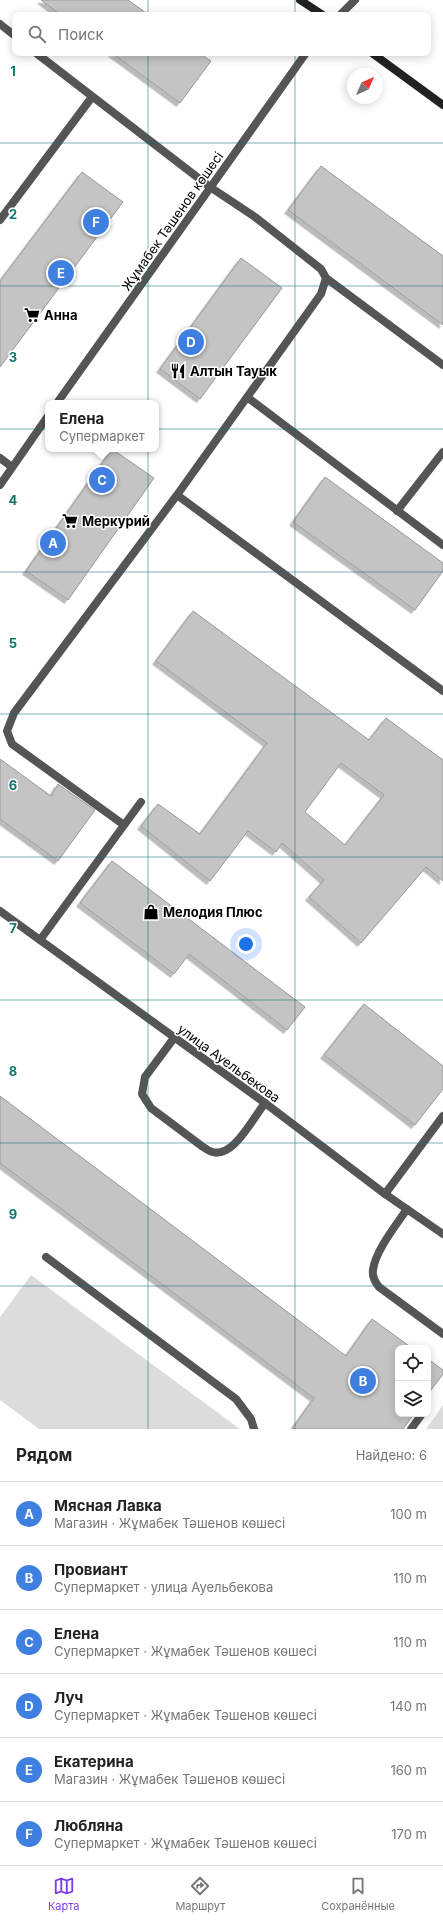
<!DOCTYPE html>
<html lang="ru">
<head>
<meta charset="utf-8">
<style>
  :root { --surface:#fff; --page:#f2f2f2; --text:#222; --muted:#767676; --line:#e0e0e0; --accent:#7c3aed }
  body { margin:0; font-family:Inter,sans-serif; background:var(--page); color:var(--text) }
  .controls { position:absolute; right:12px; bottom:12px; display:grid; overflow:hidden; border-radius:8px; box-shadow:0 2px 10px #0003 }
  .controls button { width:36px; height:36px; display:grid; place-items:center; padding:0; border:0; border-bottom:1px solid var(--line); background:var(--surface); color:var(--text); font:20px sans-serif }
  .compass { position:absolute; left:347px; top:68px; width:36px; height:36px; border-radius:50%; background:var(--surface); box-shadow:0 2px 10px #0003; rotate:45deg }
  .you { position:absolute; left:246px; top:944px; width:14px; height:14px; margin:-10px; border:3px solid #fff; border-radius:50%; background:#1a73e8; box-shadow:0 0 0 6px #1a73e833 }
  .badge { display:grid; place-items:center; width:26px; height:26px; border-radius:50%; background:var(--accent); color:#fff; font-size:13px; font-weight:700 }
  .pin { position:absolute; translate:-50% -50%; border:2px solid #fff; box-shadow:0 1px 4px #0006 }
  .popup { position:absolute; left:45px; top:400px; width:114px; height:52px; box-sizing:border-box; display:grid; place-content:center; border-radius:8px; background:var(--surface); filter:drop-shadow(0 1px 3px #0005); font-size:13px; white-space:nowrap; color:var(--muted) }
  .popup b { font-size:15px; color:var(--text) }
  .popup::after { content:''; position:absolute; left:50%; top:100%; margin-left:-8px; border:8px solid transparent; border-top-color:var(--surface) }
  .list { margin:0; padding:0; list-style:none }
  h2 { display:flex; justify-content:space-between; align-items:center; height:52px; margin:0; padding:0 16px; font-size:17px }
  h2 small { font-size:13px; font-weight:400; color:var(--muted) }
  .list li { display:grid; grid-template-columns:26px 1fr auto; gap:12px; align-items:center; box-sizing:border-box; height:64px; padding:0 16px; border-top:1px solid var(--line) }
  .list b { display:block; font-size:15px; white-space:nowrap }
  .list p { margin:0; font-size:13px; white-space:nowrap; color:var(--muted) }
  .list em { font-size:13px; font-style:normal; color:var(--muted) }
  .icon { flex:none; width:22px; height:22px; fill:none; stroke:currentColor; stroke-width:2; stroke-linecap:round; stroke-linejoin:round }
  .map { position:relative; flex:none; width:443px; height:1429px; overflow:hidden }
  .search { position:absolute; background:var(--surface); box-shadow:0 2px 10px #0003; left:12px; right:12px; top:12px; height:44px; display:flex; align-items:center; gap:10px; box-sizing:border-box; padding:0 14px; border-radius:8px; color:var(--muted); font-size:15px }
  .sheet { height:436px; background:var(--surface) }
  nav { display:flex; justify-content:space-around; align-items:center; box-sizing:border-box; height:56px; border-top:1px solid var(--line); background:var(--surface); font-size:11px; color:var(--muted) }
  nav a { display:grid; justify-items:center; gap:2px }
  nav .on { color:var(--accent) }
  .map>svg:first-child { display:block }
  .green { fill:#dcdcdc }
  .building { fill:#c4c4c4; stroke:#999; fill-rule:evenodd; filter:url(#shadow) }
  .lines { fill:none; stroke-linecap:round; stroke-linejoin:round }
  .service { stroke:#555; stroke-width:8 }
  .minor { stroke:#555; stroke-width:8 }
  .tertiary { stroke:#555; stroke-width:8 }
  .secondary { stroke:#222; stroke-width:8 }
  .grid { fill:none; stroke:#0f766e; stroke-width:1; stroke-opacity:0.55 }
  .labels { text-anchor:middle; stroke-width:3; stroke-linejoin:round; paint-order:stroke }
  .street-label { font-size:13px; fill:#000; stroke:#fff }
  .poi-label { font-size:13px; font-weight:bold; fill:#000; stroke:#fff; text-anchor:start }
  .grid-label { font-size:13px; text-anchor:middle; font-weight:bold; fill:#0f766e; stroke:#fff; stroke-width:3; stroke-linejoin:round; paint-order:stroke }
</style>
</head>
<body>
<div class="map">
<svg width="443" height="1429" viewBox="0 0 443 1429">
  <defs>
    <filter id="shadow"><feDropShadow dx="-3.5" dy="3.5" stdDeviation="0" flood-color="#0004"/></filter>
  </defs>
  <rect width="100%" height="100%" fill="#fff"/>
  <path class="green" d="M 31,1275 L 240,1429 L 39,1429 L 0,1400 L 0,1317 Z
    M 443,1405 L 443,1429 L 426,1429 Z"/>
  <path class="building" d="M 41,0 L 128,0 L 149,15 L 61,15 Z
    M 112,53 L 199,53 L 211,61 L 180,103 Z
    M 321,166 L 443,256 L 443,325 L 288,210 Z
    M 82,172 L 123,202 L 0,367 L 0,281 Z
    M 241,258 L 282,288 L 200,399 L 160,369 Z
    M 112,449 L 154,478 L 68,600 L 26,571 Z
    M 325,477 L 443,563 L 443,571 L 415,610 L 293,522 Z
    M 193,611 L 369,740 L 386,718 L 443,760 L 443,881 L 426,867 L 361,943 L 309,897 L 324,880 L 282,843 L 276,852 L 248,831 L 210,881 L 141,826 L 158,804 L 200,834 L 267,743 L 156,661 ZM 341,763 L 384,795 L 345,845 L 305,812 Z
    M 0,759 L 51,796 L 58,784 L 95,810 L 58,861 L 0,819 Z
    M 112,861 L 305,1007 L 287,1030 L 189,954 L 174,974 L 80,903 Z
    M 364,1004 L 443,1066 L 443,1089 L 415,1125 L 324,1055 Z
    M 0,1096 L 346,1356 L 372,1319 L 412,1348 L 398,1348 L 398,1414 L 414,1414 L 403,1429 L 292,1429 L 314,1398 L 0,1163 Z
    M 428,1359 L 443,1370 L 443,1374 L 428,1394 Z"/>
  <g class="lines">
    <path class="service" d="M 0,24 L 15,36
      M 36,53 L 210,187 L 255,217 L 321,269 L 326,278 L 321,294 L 177,495 L 443,691
      M 0,220 L 92,97
      M 326,278 L 443,365
      M 247,397 L 443,545
      M 0,458 L 12,467
      M 397,511 L 443,452
      M 124,825 L 12,744 L 7,731 L 14,713 L 177,495
      M 40,940 L 141,802
      M 174,1038 L 145,1077 L 142,1094 L 151,1108 L 203,1147 C 209,1151 214,1154 221,1152 C 237,1149 255,1116 265,1103
      M 385,1194 L 443,1116
      M 407,1209 C 397,1224 375,1251 373,1270 C 372,1276 375,1282 379,1287 L 443,1334
      M 46,1257 L 236,1399 L 251,1419 L 254,1429
      M 411,1429 L 422,1414"/>
    <path class="minor" d="M 340,15 L 355,0
      M 57,403 L 306,53
      M 0,485 L 48,416"/>
    <path class="tertiary" d="M 0,911 L 265,1103 L 385,1194 L 443,1234"/>
    <path class="secondary" d="M 300,0 L 323,15
      M 372,53 L 443,105"/>
  </g>
  <path class="grid" d="M 148,0 L 148,15M 295,0 L 295,15M 148,53 L 148,1429M 295,53 L 295,1429M 0,143 L 443,143M 0,286 L 443,286M 0,429 L 443,429M 0,572 L 443,572M 0,714 L 443,714M 0,857 L 443,857M 0,1000 L 443,1000M 0,1143 L 443,1143M 0,1286 L 443,1286"/>
  <defs>
    <symbol id="supermarket-bare" viewBox="-9 -9 18 18"><path d="M-6-5.5h2.5l.6 2H6L4.5 2H-2.5L-4.4-4H-6ZM-1.5 3.2a1.3 1.3 0 1 0 .1 0ZM3 3.2a1.3 1.3 0 1 0 .1 0Z" fill="#000" stroke="#fff" stroke-width="2.5" paint-order="stroke"/></symbol>
    <symbol id="restaurant-bare" viewBox="-9 -9 18 18"><path d="M-5-6h1v4h1v-4h1v4h1v-4h1v5L-1.5 .5V6h-2V.5L-5-1ZM5-6V6H3V1.5H1.5Q1.5-4 5-6Z" fill="#000" stroke="#fff" stroke-width="2.5" paint-order="stroke"/></symbol>
    <symbol id="shop-bare" viewBox="-9 -9 18 18"><path d="M-5-2.5h2.3a2.7 3.5 0 0 1 5.4 0H5L5.5 6h-11ZM-1.5-2.5h3a1.5 2.3 0 0 0-3 0Z" fill="#000" stroke="#fff" stroke-width="2.5" paint-order="stroke"/></symbol>
  </defs>
  <g fill-rule="evenodd">
    <use href="#supermarket-bare" x="21" y="304" width="22" height="22"/>
    <use href="#restaurant-bare" x="167" y="360" width="22" height="22"/>
    <use href="#supermarket-bare" x="59" y="510" width="22" height="22"/>
    <use href="#shop-bare" x="140" y="901" width="22" height="22"/>
  </g>
  <g class="labels">
    <g class="street-label">
      <text transform="translate(172 221) rotate(-55)" y="5">Жұмабек Тәшенов көшесі</text>
      <text transform="translate(229 1063) rotate(36)" y="5">улица Ауельбекова</text>
    </g>
    <g class="poi-label">
      <text x="44" y="320">Анна</text>
      <text x="190" y="376">Алтын Тауык</text>
      <text x="82" y="526">Меркурий</text>
      <text x="163" y="917">Мелодия Плюс</text>
    </g>
  </g>
  <g class="grid-label">
    <text x="13" y="76">1</text>
    <text x="13" y="219">2</text>
    <text x="13" y="362">3</text>
    <text x="13" y="505">4</text>
    <text x="13" y="648">5</text>
    <text x="13" y="790">6</text>
    <text x="13" y="933">7</text>
    <text x="13" y="1076">8</text>
    <text x="13" y="1219">9</text>
  </g>
</svg>
<div class="controls">
<button><svg class="icon" aria-label="locate" viewBox="0 0 24 24"><circle cx="12" cy="12" r="6"/><path d="M12 2v4M12 18v4M2 12h4M18 12h4"/></svg></button>
<button><svg class="icon" aria-label="layers" viewBox="0 0 24 24"><path d="M12 4l9 5-9 5-9-5zM3 14l9 5 9-5"/></svg></button>
</div>
<svg class="compass" viewBox="-18 -18 36 36"><path d="M0-13l5 13h-10z" fill="#e53935"/><path d="M0 13l5-13h-10z" fill="#767676"/></svg>
<div class="you"></div>
<div class="pin badge" style="left:53px;top:543px;background:#3f7fe0">A</div>
<div class="pin badge" style="left:363px;top:1381px;background:#3f7fe0">B</div>
<div class="pin badge" style="left:102px;top:480px;background:#3f7fe0">C</div>
<div class="popup"><b>Елена</b>Супермаркет</div>
<div class="pin badge" style="left:191px;top:342px;background:#3f7fe0">D</div>
<div class="pin badge" style="left:61px;top:273px;background:#3f7fe0">E</div>
<div class="pin badge" style="left:96px;top:222px;background:#3f7fe0">F</div>
<div class="search"><svg class="icon" aria-label="search" viewBox="0 0 24 24"><circle cx="10" cy="10" r="6"/><path d="M15 15l6 6"/></svg>Поиск</div>
</div>
<section class="sheet">
<h2>Рядом<small>Найдено: 6</small></h2>
<ul class="list">
<li><span class="badge" style="background:#3f7fe0">A</span><div><b>Мясная Лавка</b><p>Магазин · Жұмабек Тәшенов көшесі</p></div><em>100 m</em></li>
<li><span class="badge" style="background:#3f7fe0">B</span><div><b>Провиант</b><p>Супермаркет · улица Ауельбекова</p></div><em>110 m</em></li>
<li><span class="badge" style="background:#3f7fe0">C</span><div><b>Елена</b><p>Супермаркет · Жұмабек Тәшенов көшесі</p></div><em>110 m</em></li>
<li><span class="badge" style="background:#3f7fe0">D</span><div><b>Луч</b><p>Супермаркет · Жұмабек Тәшенов көшесі</p></div><em>140 m</em></li>
<li><span class="badge" style="background:#3f7fe0">E</span><div><b>Екатерина</b><p>Магазин · Жұмабек Тәшенов көшесі</p></div><em>160 m</em></li>
<li><span class="badge" style="background:#3f7fe0">F</span><div><b>Любляна</b><p>Супермаркет · Жұмабек Тәшенов көшесі</p></div><em>170 m</em></li>
</ul>
</section>
<nav>
<a class="on"><svg class="icon" aria-label="map" viewBox="0 0 24 24"><path d="M3 6l6-2 6 2 6-2v14l-6 2-6-2-6 2zM9 4v14M15 6v14"/></svg>Карта</a>
<a><svg class="icon" aria-label="directions" viewBox="0 0 24 24"><path d="M12 3l9 9-9 9-9-9zM9 14v-3h6M13 9l2 2-2 2"/></svg>Маршрут</a>
<a><svg class="icon" aria-label="saved" viewBox="0 0 24 24"><path d="M7 4h10v16l-5-4-5 4z"/></svg>Сохранённые</a>
</nav>
</body>
</html>
